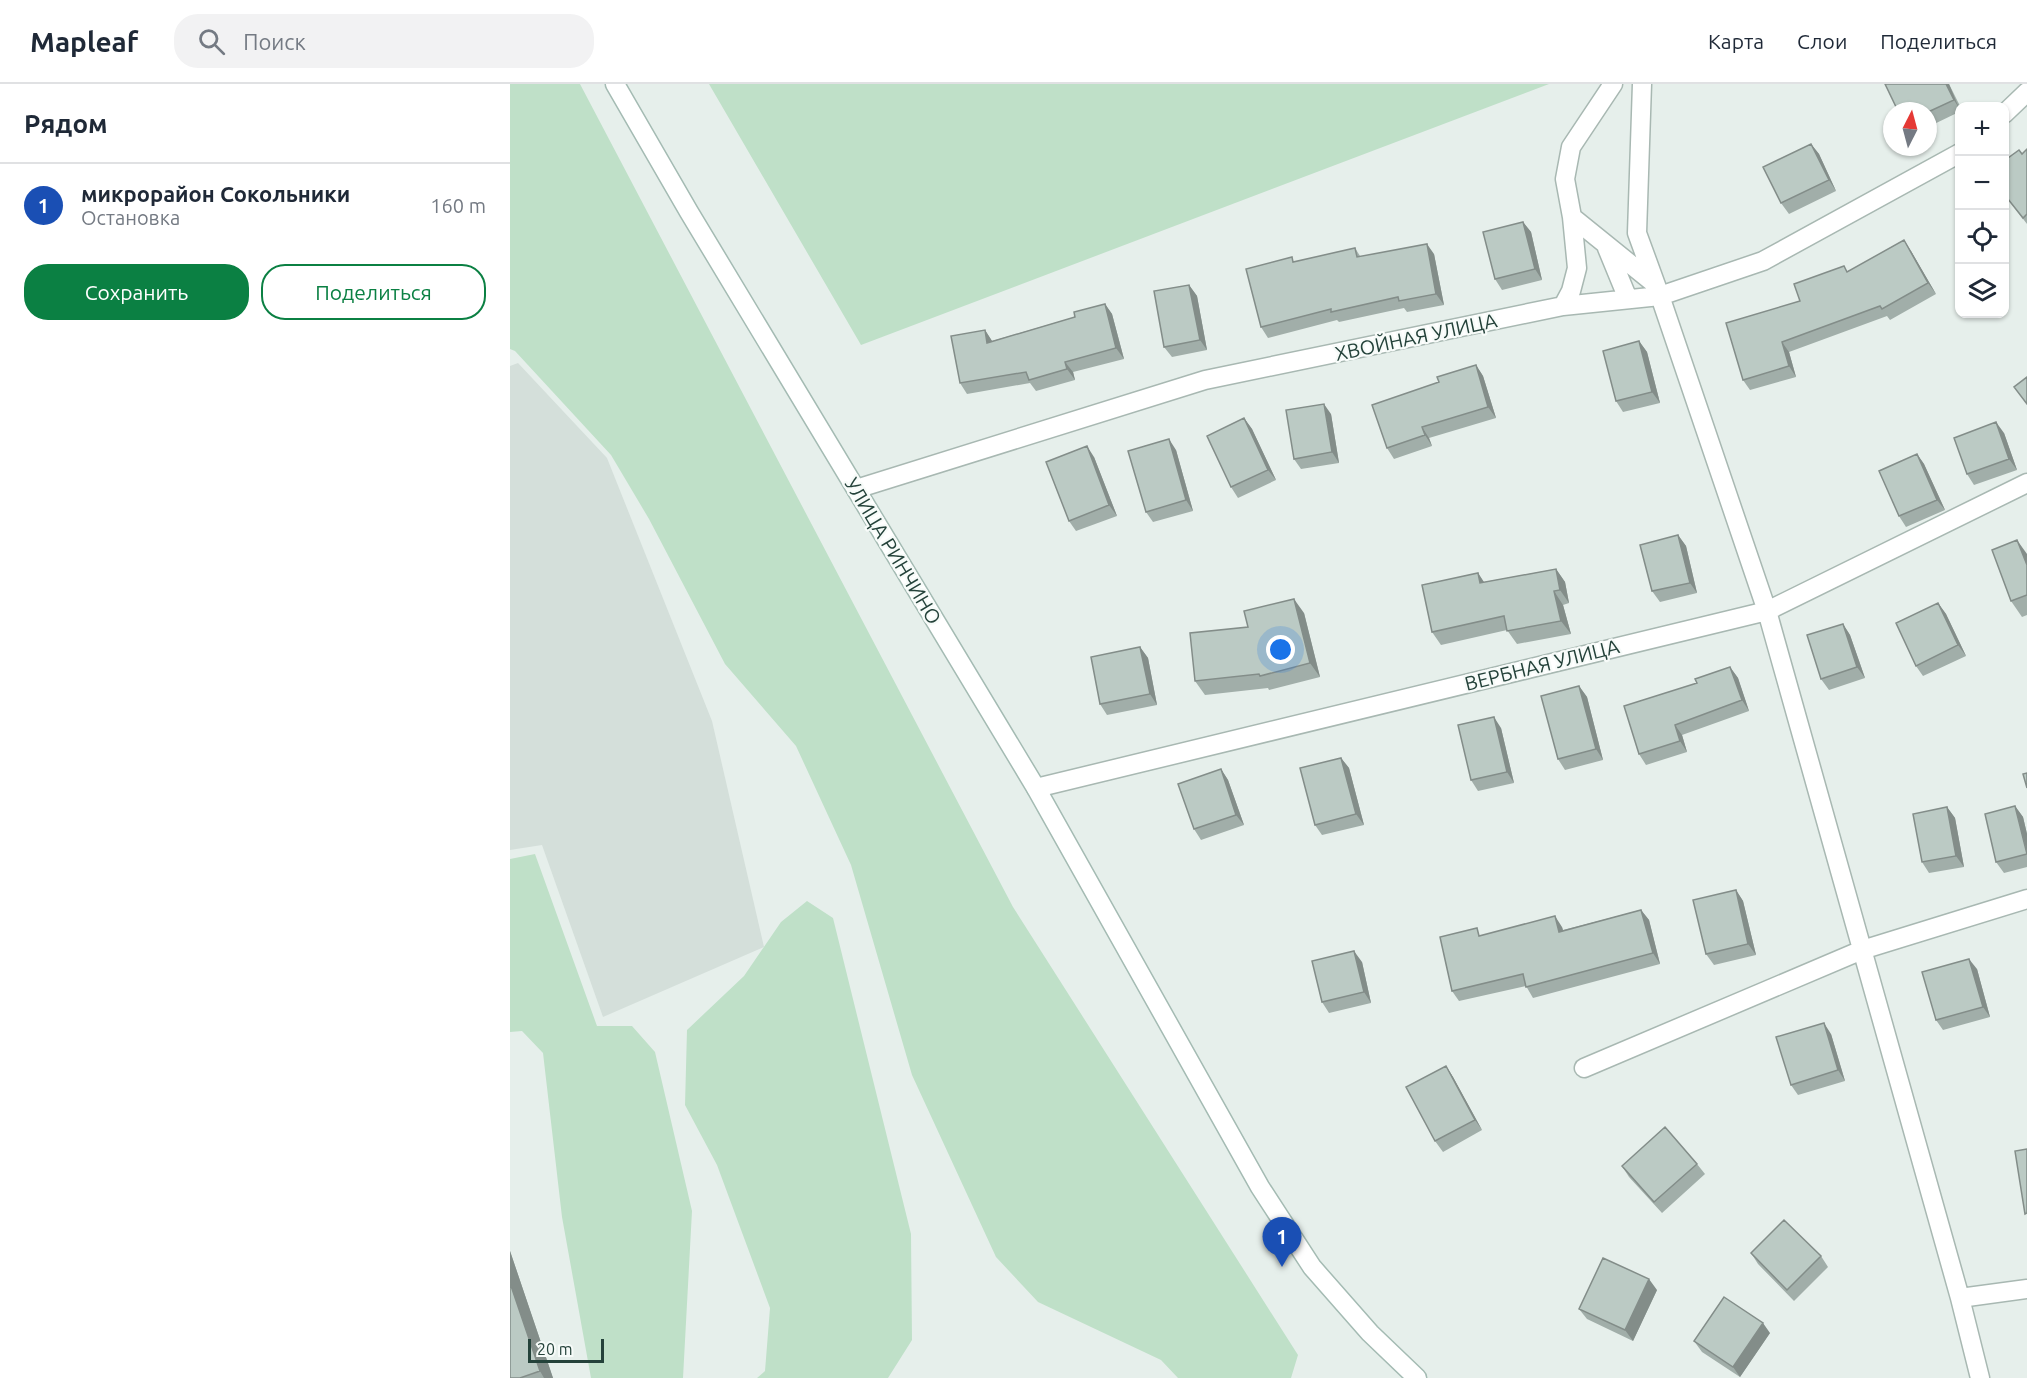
<!DOCTYPE html>
<html lang="ru">
<head>
<meta charset="utf-8">
<style>
  :root { --surface:#fff; --page:#f2f2f3; --text:#1f2937; --muted:#747a83; --line:#e0e1e3; --accent:#0b8043 }
  body { margin:0; font-family:Ubuntu,sans-serif; background:var(--page); color:var(--text) }
  .controls { position:absolute; right:18px; top:18px; display:grid; overflow:hidden; border-radius:12px; box-shadow:0 2px 4px #0004 }
  .controls button { width:54px; height:54px; display:grid; place-items:center; padding:0; border:0; border-bottom:2px solid var(--line); background:var(--surface); color:var(--text); font:30px sans-serif }
  .compass { position:absolute; left:1373px; top:18px; width:54px; height:54px; border-radius:50%; background:var(--surface); box-shadow:0 2px 4px #0004; rotate:6deg }
  .scale { position:absolute; left:18px; bottom:15px; width:76px; box-sizing:border-box; padding-left:6px; border:3px solid #24423a; border-top:0; font-size:16px; line-height:21px; white-space:nowrap; color:#24423a; -webkit-text-stroke:4px #f7fbf9; paint-order:stroke }
  .you { position:absolute; left:771px; top:566px; width:21px; height:21px; margin:-15px; border:4px solid #fff; border-radius:50%; background:#1a73e8; box-shadow:0 0 0 9px #1a73e833 }
  .badge { display:grid; place-items:center; width:39px; height:39px; border-radius:50%; background:var(--accent); color:#fff; font-size:20px; font-weight:700 }
  .pin { position:absolute; translate:-50% -50px; filter:drop-shadow(0 2px 3px #0008) }
  .pin::after { content:''; position:absolute; top:32px; width:21px; height:18px; background:inherit; clip-path:polygon(0 0,100% 0,50% 100%) }
  .list { margin:0; padding:0; list-style:none }
  h2 { display:flex; justify-content:space-between; align-items:center; height:78px; margin:0; padding:0 24px; font-size:26px }
  h2 small { font-size:20px; font-weight:400; color:var(--muted) }
  .list li { display:grid; grid-template-columns:39px 1fr auto; gap:18px; align-items:center; box-sizing:border-box; height:84px; padding:0 24px; border-top:2px solid var(--line) }
  .list b { display:block; font-size:22px; white-space:nowrap }
  .list p { margin:0; font-size:20px; white-space:nowrap; color:var(--muted) }
  .list em { font-size:20px; font-style:normal; color:var(--muted) }
  .actions { display:flex; gap:12px; padding:18px 24px }
  .actions a { flex:1; padding:14px 0; border:2px solid var(--accent); border-radius:24px; text-align:center; font-size:21px; color:var(--accent) }
  .actions .main { background:var(--accent); color:#fff }
  .icon { flex:none; width:33px; height:33px; fill:none; stroke:currentColor; stroke-width:2; stroke-linecap:round; stroke-linejoin:round }
  .map { position:relative; flex:none; width:1517px; height:1294px; overflow:hidden }
  header { display:flex; align-items:center; gap:36px; box-sizing:border-box; height:84px; padding:0 30px; background:var(--surface); border-bottom:2px solid var(--line) }
  header strong { font-size:28px }
  nav { display:flex; gap:33px; margin-inline-start:auto; font-size:21px }
  .search { width:420px; height:54px; background:var(--page); display:flex; align-items:center; gap:15px; box-sizing:border-box; padding:0 21px; border-radius:24px; color:var(--muted); font-size:22px }
  main { display:flex }
  aside { flex:1; background:var(--surface) }
  .map>svg:first-child { display:block }
  .built { fill:#d4dfda }
  .green { fill:#bfe0c8 }
  .lines { fill:none; stroke-linecap:round; stroke-linejoin:round }
  .street-casing { stroke:#a8b8b2; stroke-width:21 }
  .secondary-casing { stroke:#a4bbb3; stroke-width:21 }
  .street { stroke:#fff; stroke-width:18 }
  .secondary { stroke:#fff; stroke-width:18 }
  .wall { fill:#a1aea9 }
  .shaded-wall { fill:#838d89 }
  .building { fill:#bbcac4; stroke:#838d89; stroke-width:1.5 }
  .labels { text-anchor:middle; stroke-width:4.5; stroke-linejoin:round; paint-order:stroke }
  .street-label { font-size:20px; fill:#24423a; stroke:#f7fbf9 }
</style>
</head>
<body>
<header>
<strong>Mapleaf</strong>
<div class="search"><svg class="icon" aria-label="search" viewBox="0 0 24 24"><circle cx="10" cy="10" r="6"/><path d="M15 15l6 6"/></svg>Поиск</div>
<nav><a>Карта</a><a>Слои</a><a>Поделиться</a></nav>
</header>
<main>
<aside>
<h2>Рядом<small></small></h2>
<ul class="list">
<li><span class="badge" style="background:#1a4fb4">1</span><div><b>микрорайон Сокольники</b><p>Остановка</p></div><em>160 m</em></li>
</ul>
<div class="actions"><a class="main">Сохранить</a><a>Поделиться</a></div>
</aside>
<div class="map">
<svg width="1517" height="1294" viewBox="0 0 1517 1294">
  <rect width="100%" height="100%" fill="#e6efeb"/>
  <path class="built" d="M 8,279 L 97,374 L 202,637 L 254,863 L 93,933 L 32,761 L 0,766 L 0,282 Z"/>
  <path class="green" d="M 0,0 L 70,0 L 503,823 L 788,1271 L 781,1294 L 668,1294 L 651,1276 L 528,1218 L 486,1173 L 402,991 L 341,781 L 286,662 L 215,580 L 139,435 L 101,371 L 5,267 L 0,265 Z
    M 199,0 L 1039,0 L 351,261 Z
    M 25,770 L 87,942 L 122,942 L 145,968 L 182,1127 L 173,1294 L 81,1294 L 52,1133 L 33,969 L 12,947 L 0,948 L 0,775 Z
    M 297,817 L 323,834 L 401,1150 L 402,1256 L 378,1294 L 247,1294 L 255,1287 L 260,1224 L 207,1081 L 175,1021 L 177,946 L 234,892 L 271,838 Z"/>
  <g class="lines">
    <defs>
      <path id="street" d="M 1132,0 L 1127,149 L 1150,212 L 1257,527 L 1450,1214 L 1470,1294
        M 1494,30 L 1517,8
        M 1062,133 L 1145,200
        M 1097,164 L 1118,215
        M 1053,222 L 1061,207 L 1067,184 L 1062,133 L 1055,95 L 1061,63 L 1103,0
        M 346,405 L 695,296 L 1053,222 L 1150,212 L 1253,177 L 1450,69
        M 526,704 L 1257,527 L 1517,399
        M 1074,984 L 1352,866 L 1517,815
        M 1450,1214 L 1517,1205"/>
      <path id="secondary" d="M 105,0 L 179,128 L 526,704 L 750,1103 L 802,1183 L 860,1249 L 907,1294"/>
    </defs>
    <use href="#street" class="street-casing"/>
    <use href="#secondary" class="secondary-casing"/>
    <use href="#street" class="street"/>
    <use href="#secondary" class="secondary"/>
  </g>
  <path class="wall" d="M 1439,0 L 1450,22 L 1449,28 L 1418,43 L 1418,27 Z
    M 1301,60 L 1309,70 L 1326,107 L 1279,130 L 1271,119 Z
    M 1517,65 L 1517,140 L 1494,110 L 1494,77 L 1512,70 Z
    M 1013,138 L 1021,148 L 1032,196 L 992,206 L 985,195 Z
    M 845,164 L 850,172 L 924,170 L 934,221 L 897,228 L 894,224 L 829,238 L 827,236 L 758,254 L 751,243 L 785,178 Z
    M 1401,167 L 1426,210 L 1380,236 L 1377,232 L 1279,268 L 1286,293 L 1240,306 L 1233,296 L 1290,217 L 1338,187 Z
    M 679,201 L 687,212 L 697,266 L 662,273 L 654,263 Z
    M 595,220 L 602,230 L 614,275 L 563,288 L 565,296 L 526,307 L 520,299 L 457,310 L 450,299 L 475,246 L 482,257 L 565,233 Z
    M 1129,257 L 1137,268 L 1150,319 L 1113,328 L 1106,317 Z
    M 966,281 L 973,292 L 986,334 L 919,354 L 922,362 L 884,375 L 877,364 L 929,298 Z
    M 821,330 L 829,379 L 791,385 L 784,375 Z
    M 734,334 L 742,345 L 766,396 L 728,414 L 721,403 Z
    M 1494,349 L 1507,386 L 1464,401 L 1457,390 Z
    M 666,366 L 683,427 L 643,438 L 636,428 Z
    M 1407,370 L 1414,380 L 1435,426 L 1396,443 L 1389,432 Z
    M 584,373 L 607,432 L 566,447 L 559,437 Z
    M 1168,451 L 1176,462 L 1187,509 L 1150,518 L 1142,507 Z
    M 1517,470 L 1517,531 L 1512,533 L 1501,517 Z
    M 1046,485 L 1055,498 L 1059,519 L 1053,521 L 1061,550 L 1007,560 L 997,546 L 931,561 L 922,548 L 968,489 L 974,498 Z
    M 1428,519 L 1436,530 L 1456,572 L 1413,592 L 1406,582 Z
    M 794,529 L 810,593 L 759,606 L 758,604 L 695,611 L 685,597 L 738,543 Z
    M 1333,540 L 1340,551 L 1355,594 L 1319,606 L 1311,595 Z
    M 630,563 L 638,574 L 647,621 L 597,631 L 590,620 Z
    M 1220,583 L 1228,594 L 1239,627 L 1172,651 L 1177,668 L 1136,681 L 1129,670 L 1187,599 Z
    M 1069,602 L 1077,613 L 1093,676 L 1055,686 L 1048,675 Z
    M 991,644 L 1004,699 L 968,707 L 961,696 Z
    M 831,674 L 839,684 L 854,741 L 812,751 L 805,741 Z
    M 711,685 L 718,696 L 734,741 L 691,756 L 684,745 Z
    M 1505,722 L 1513,733 L 1517,750 L 1517,783 L 1494,789 L 1486,778 Z
    M 1437,723 L 1445,734 L 1454,783 L 1419,789 L 1412,778 Z
    M 1226,806 L 1233,817 L 1246,871 L 1204,881 L 1196,870 Z
    M 1131,826 L 1139,836 L 1150,880 L 1023,914 L 1016,902 L 949,917 L 942,907 L 972,851 L 1052,843 L 1053,846 Z
    M 852,878 L 861,919 L 819,929 L 812,918 Z
    M 1467,885 L 1480,933 L 1433,946 L 1426,936 Z
    M 1321,950 L 1335,997 L 1288,1011 L 1281,1001 Z
    M 936,982 L 943,993 L 972,1046 L 933,1068 L 925,1057 Z
    M 1187,1080 L 1195,1090 L 1152,1129 L 1119,1093 L 1112,1082 Z
    M 0,1167 L 43,1294 L 0,1294 Z
    M 1241,1169 L 1311,1172 L 1318,1183 L 1284,1217 L 1248,1180 Z
    M 1147,1206 L 1123,1257 L 1077,1235 L 1069,1225 Z
    M 1260,1249 L 1230,1293 L 1192,1268 L 1184,1257 Z"/>
  <path class="shaded-wall" d="M 1436,0 L 1439,0 L 1449,24 L 1444,16 Z
    M 1301,60 L 1309,70 L 1326,107 L 1319,96 Z
    M 1013,138 L 1021,148 L 1032,196 L 1025,185 Z
    M 1394,156 L 1401,167 L 1426,210 L 1418,199 Z
    M 917,160 L 924,170 L 934,221 L 926,210 Z
    M 679,201 L 687,212 L 697,266 L 690,256 Z
    M 595,220 L 602,230 L 614,275 L 606,264 Z
    M 475,246 L 482,257 L 485,270 L 477,259 Z
    M 1129,257 L 1137,268 L 1150,319 L 1142,308 Z
    M 1272,258 L 1279,268 L 1286,293 L 1279,282 Z
    M 555,278 L 563,288 L 565,296 L 557,285 Z
    M 966,281 L 973,292 L 986,334 L 978,323 Z
    M 814,320 L 821,330 L 829,379 L 822,368 Z
    M 734,334 L 742,345 L 766,396 L 758,386 Z
    M 1486,338 L 1494,349 L 1507,386 L 1499,375 Z
    M 912,343 L 919,354 L 922,362 L 915,351 Z
    M 659,355 L 666,366 L 683,427 L 676,416 Z
    M 577,362 L 584,373 L 607,432 L 599,421 Z
    M 1407,370 L 1414,380 L 1435,426 L 1427,416 Z
    M 1168,451 L 1176,462 L 1187,509 L 1180,499 Z
    M 1507,456 L 1517,470 L 1517,481 Z
    M 1046,485 L 1055,498 L 1059,519 L 1050,506 Z
    M 968,489 L 977,503 L 970,499 Z
    M 1044,507 L 1053,521 L 1061,550 L 1051,537 Z
    M 784,515 L 794,529 L 810,593 L 800,579 Z
    M 1428,519 L 1436,530 L 1456,572 L 1448,561 Z
    M 1333,540 L 1340,551 L 1355,594 L 1347,583 Z
    M 630,563 L 638,574 L 647,621 L 640,610 Z
    M 1220,583 L 1228,594 L 1239,627 L 1232,616 Z
    M 1069,602 L 1077,613 L 1093,676 L 1086,665 Z
    M 984,633 L 991,644 L 1004,699 L 997,688 Z
    M 1165,641 L 1172,651 L 1177,668 L 1170,657 Z
    M 831,674 L 839,684 L 854,741 L 846,730 Z
    M 711,685 L 718,696 L 734,741 L 726,731 Z
    M 1505,722 L 1513,733 L 1517,750 L 1517,768 Z
    M 1437,723 L 1445,734 L 1454,783 L 1446,772 Z
    M 1226,806 L 1233,817 L 1246,871 L 1238,860 Z
    M 1131,826 L 1139,836 L 1150,880 L 1143,869 Z
    M 1045,832 L 1052,843 L 1056,858 L 1049,848 Z
    M 844,867 L 852,878 L 861,919 L 854,908 Z
    M 1459,875 L 1467,885 L 1480,933 L 1473,923 Z
    M 1314,939 L 1321,950 L 1335,997 L 1328,986 Z
    M 936,982 L 943,993 L 972,1046 L 965,1036 Z
    M 0,1167 L 43,1294 L 34,1294 L 30,1287 L 0,1199 Z
    M 1139,1195 L 1147,1206 L 1123,1257 L 1115,1246 Z
    M 1253,1239 L 1260,1249 L 1230,1293 L 1223,1283 Z"/>
  <path class="building" d="M 1375,0 L 1436,0 L 1444,16 L 1418,28 L 1418,27 L 1388,27 Z
    M 1301,60 L 1319,96 L 1271,119 L 1253,83 Z
    M 1517,65 L 1517,130 L 1513,134 L 1494,110 L 1494,77 L 1509,66 L 1512,70 Z
    M 1013,138 L 1025,185 L 985,195 L 973,148 Z
    M 1394,156 L 1418,199 L 1372,225 L 1370,222 L 1272,258 L 1279,282 L 1233,296 L 1216,239 L 1290,217 L 1284,200 L 1334,182 L 1337,188 Z
    M 917,160 L 926,210 L 889,217 L 888,213 L 821,228 L 821,225 L 751,243 L 736,185 L 782,173 L 783,178 L 845,164 L 847,173 Z
    M 679,201 L 690,256 L 654,263 L 644,207 Z
    M 595,220 L 606,264 L 555,278 L 557,285 L 519,296 L 516,288 L 450,299 L 441,252 L 475,246 L 477,259 L 565,233 L 564,228 Z
    M 1129,257 L 1142,308 L 1106,317 L 1093,267 Z
    M 966,281 L 978,323 L 912,343 L 915,351 L 877,364 L 862,321 L 929,298 L 927,293 Z
    M 1517,293 L 1517,320 L 1504,303 Z
    M 814,320 L 822,368 L 784,375 L 776,326 Z
    M 734,334 L 758,386 L 721,403 L 697,352 Z
    M 1486,338 L 1499,375 L 1457,390 L 1444,354 Z
    M 659,355 L 676,416 L 636,428 L 618,367 Z
    M 577,362 L 599,421 L 559,437 L 536,378 Z
    M 1407,370 L 1427,416 L 1389,432 L 1369,387 Z
    M 1168,451 L 1180,499 L 1142,507 L 1130,461 Z
    M 1507,456 L 1517,481 L 1517,511 L 1501,517 L 1482,466 Z
    M 1046,485 L 1050,506 L 1044,507 L 1051,537 L 997,547 L 994,532 L 922,548 L 912,501 L 968,489 L 970,499 Z
    M 784,515 L 800,579 L 750,592 L 749,590 L 685,597 L 680,549 L 738,543 L 734,527 Z
    M 1428,519 L 1448,561 L 1406,582 L 1386,539 Z
    M 1333,540 L 1347,583 L 1311,595 L 1297,551 Z
    M 630,563 L 640,610 L 590,620 L 581,573 Z
    M 1220,583 L 1232,616 L 1165,641 L 1170,657 L 1129,670 L 1114,622 L 1187,599 L 1185,595 Z
    M 1069,602 L 1086,665 L 1048,675 L 1031,612 Z
    M 984,633 L 997,688 L 961,696 L 948,641 Z
    M 831,674 L 846,730 L 805,741 L 790,684 Z
    M 711,685 L 726,731 L 684,745 L 668,700 Z
    M 1517,689 L 1517,704 L 1513,690 Z
    M 1505,722 L 1517,770 L 1486,778 L 1475,730 Z
    M 1437,723 L 1446,772 L 1412,778 L 1403,730 Z
    M 1226,806 L 1238,860 L 1196,870 L 1183,816 Z
    M 1131,826 L 1143,869 L 1016,903 L 1013,890 L 942,907 L 930,853 L 967,844 L 969,852 L 1045,832 L 1049,848 Z
    M 844,867 L 854,908 L 812,918 L 802,877 Z
    M 1459,875 L 1473,923 L 1426,936 L 1412,888 Z
    M 1314,939 L 1328,986 L 1281,1001 L 1266,953 Z
    M 936,982 L 965,1036 L 925,1057 L 896,1003 Z
    M 1155,1043 L 1187,1080 L 1144,1118 L 1112,1082 Z
    M 1517,1065 L 1517,1129 L 1515,1130 L 1505,1067 Z
    M 1274,1136 L 1311,1172 L 1277,1206 L 1241,1169 Z
    M 1093,1174 L 1139,1195 L 1115,1246 L 1069,1225 Z
    M 0,1199 L 30,1287 L 10,1294 L 0,1294 Z
    M 1214,1213 L 1253,1239 L 1223,1283 L 1184,1257 Z"/>
  <g class="labels">
    <g class="street-label">
      <text transform="translate(906 253) rotate(-12)" y="7">ХВОЙНАЯ УЛИЦА</text>
      <text transform="translate(383 467) rotate(59)" y="7">УЛИЦА РИНЧИНО</text>
      <text transform="translate(1032 581) rotate(-14)" y="7">ВЕРБНАЯ УЛИЦА</text>
    </g>
  </g>
</svg>
<div class="controls">
<button>+</button>
<button>−</button>
<button><svg class="icon" aria-label="locate" viewBox="0 0 24 24"><circle cx="12" cy="12" r="6"/><path d="M12 2v4M12 18v4M2 12h4M18 12h4"/></svg></button>
<button><svg class="icon" aria-label="layers" viewBox="0 0 24 24"><path d="M12 4l9 5-9 5-9-5zM3 14l9 5 9-5"/></svg></button>
</div>
<svg class="compass" viewBox="-18 -18 36 36"><path d="M0-13l5 13h-10z" fill="#e53935"/><path d="M0 13l5-13h-10z" fill="#747a83"/></svg>
<div class="scale">20 m</div>
<div class="you"></div>
<div class="pin badge" style="left:772px;top:1183px;background:#1a4fb4">1</div>
</div>
</main>
</body>
</html>
